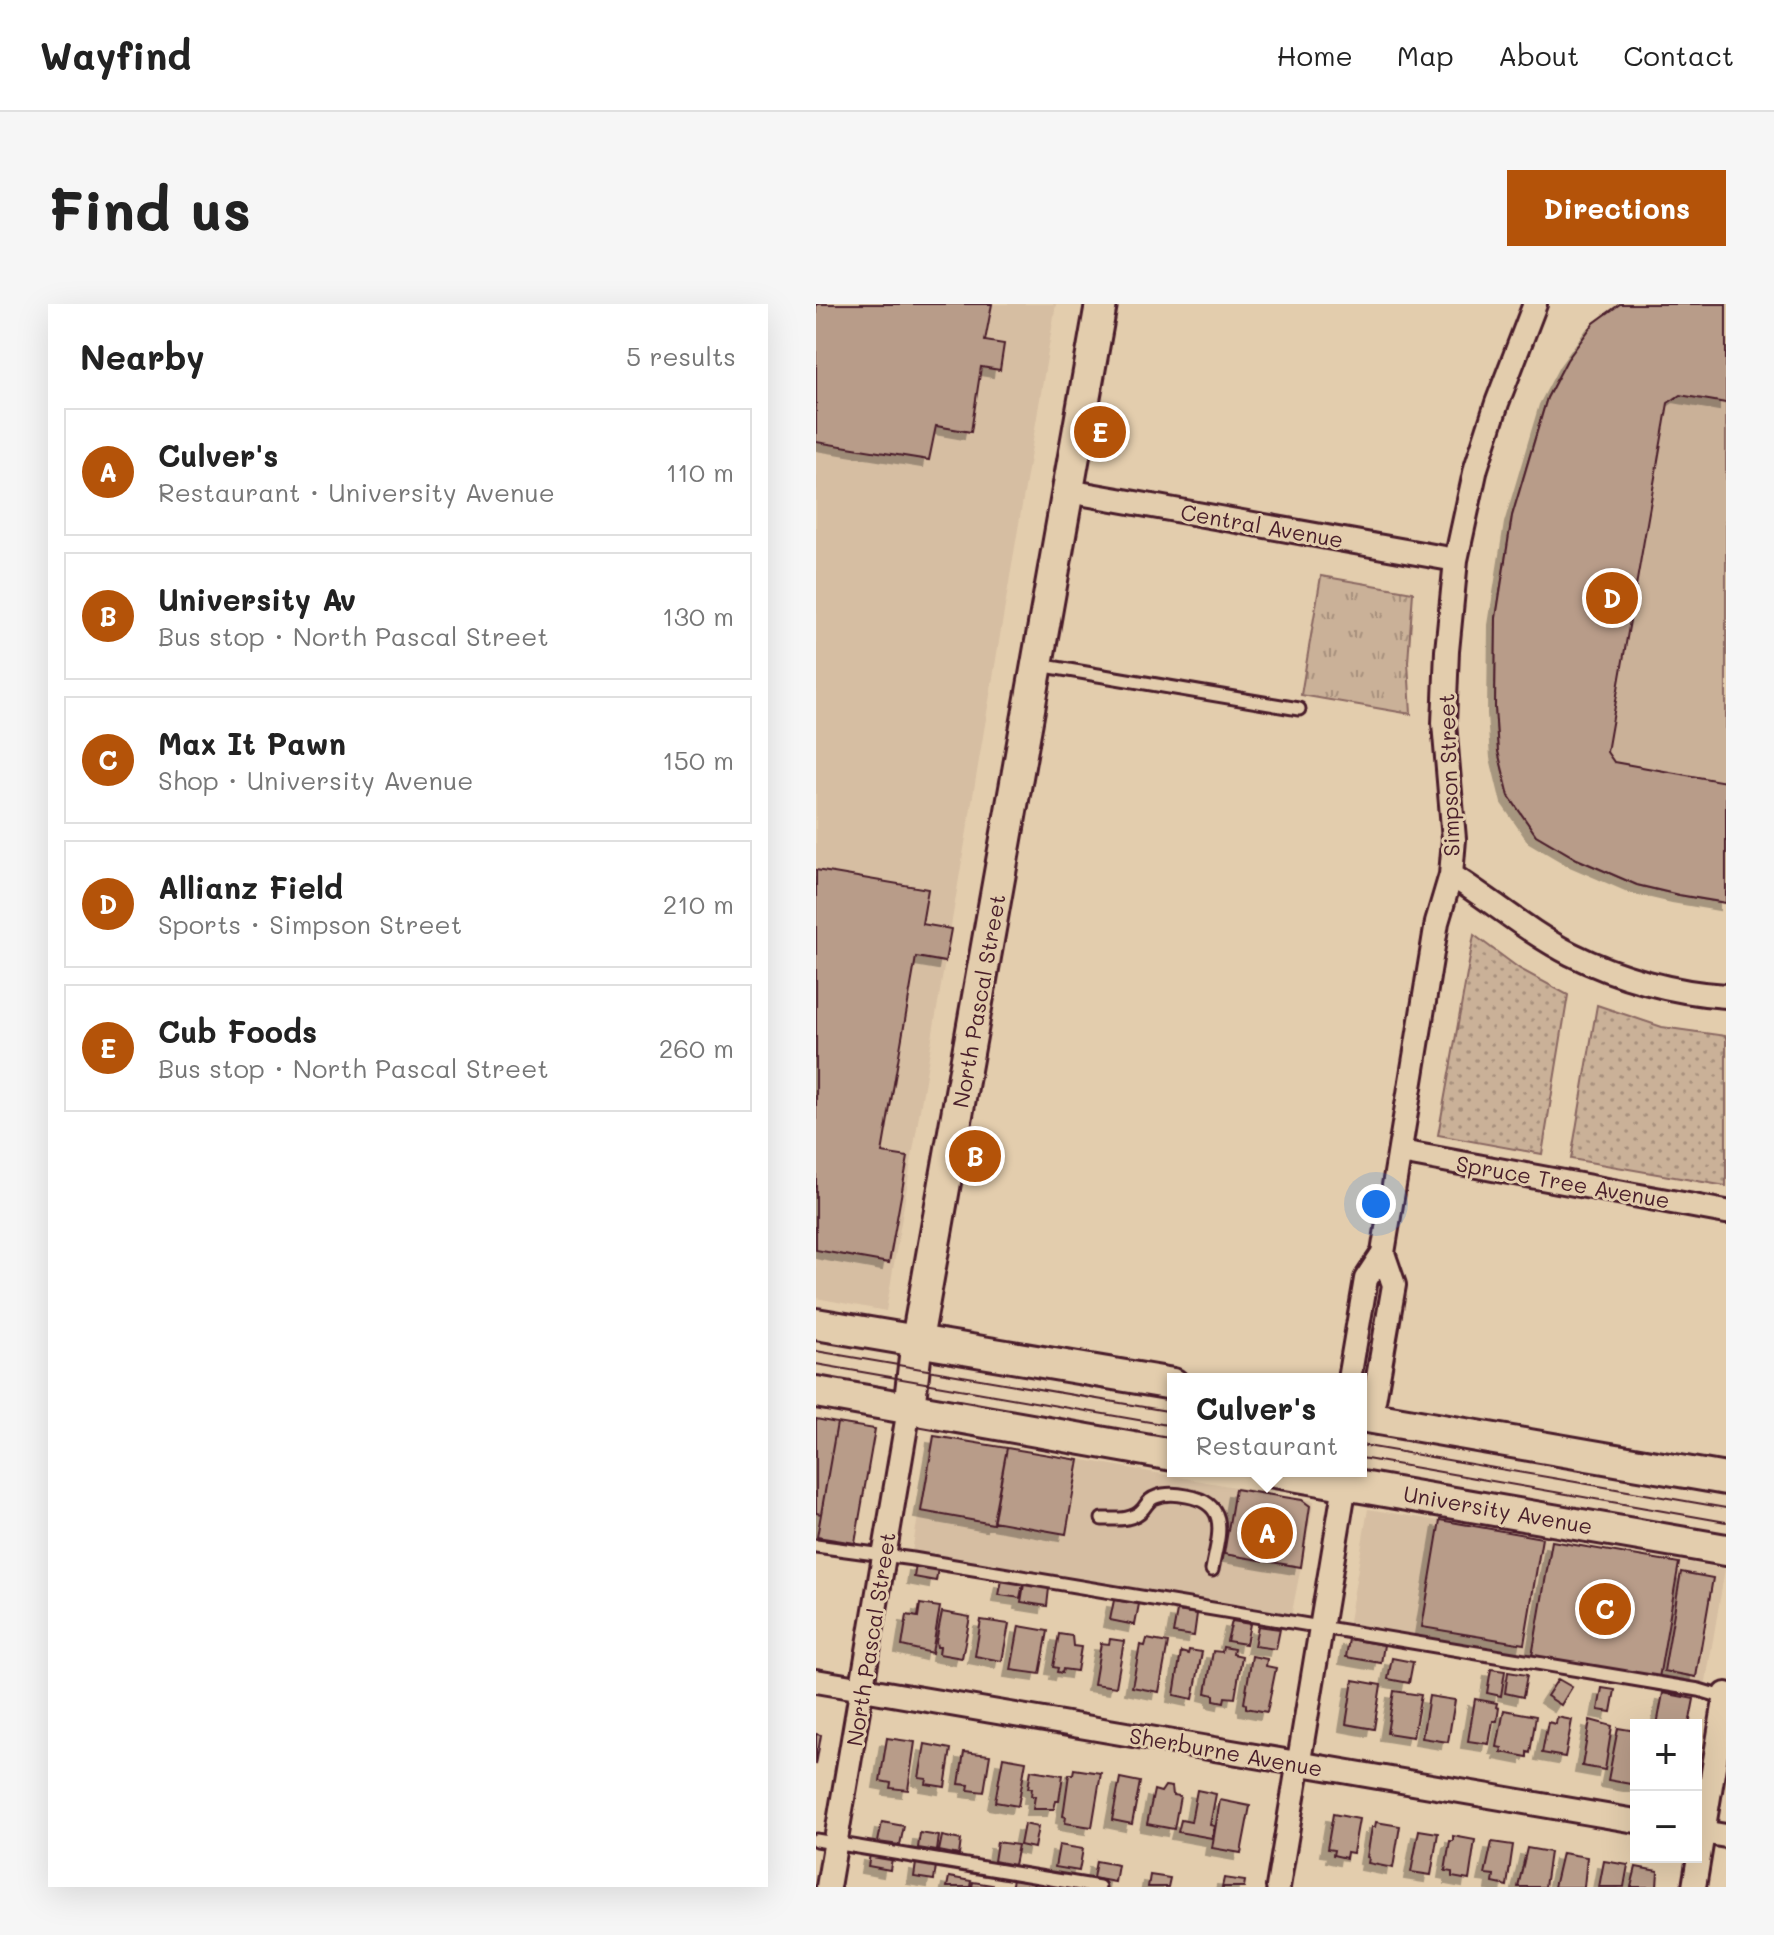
<!DOCTYPE html>
<html lang="en">
<head>
<meta charset="utf-8">
<style>
  :root { --surface:#fff; --page:#f6f6f6; --text:#222; --muted:#767676; --line:#e0e0e0; --accent:#b45309 }
  body { margin:0; font-family:Mali,sans-serif; background:var(--page); color:var(--text) }
  .controls { position:absolute; right:24px; bottom:24px; display:grid; overflow:hidden; border-radius:0px; box-shadow:0 8px 32px #0002 }
  .controls button { width:72px; height:72px; display:grid; place-items:center; padding:0; border:0; border-bottom:2px solid var(--line); background:var(--surface); color:var(--text); font:40px sans-serif }
  .you { position:absolute; left:560px; top:900px; width:28px; height:28px; margin:-20px; border:6px solid #fff; border-radius:50%; background:#1a73e8; box-shadow:0 0 0 12px #1a73e833 }
  .badge { display:grid; place-items:center; width:52px; height:52px; border-radius:50%; background:var(--accent); color:#fff; font-size:26px; font-weight:700 }
  .pin { position:absolute; translate:-50% -50%; border:4px solid #fff; box-shadow:0 2px 8px #0006 }
  .popup { position:absolute; left:351px; top:1069px; width:200px; height:104px; box-sizing:border-box; display:grid; place-content:center; border-radius:0px; background:var(--surface); filter:drop-shadow(0 2px 6px #0005); font-size:26px; white-space:nowrap; color:var(--muted) }
  .popup b { font-size:30px; color:var(--text) }
  .popup::after { content:''; position:absolute; left:50%; top:100%; margin-left:-16px; border:16px solid transparent; border-top-color:var(--surface) }
  .list { margin:0; padding:0; list-style:none }
  h2 { display:flex; justify-content:space-between; align-items:center; height:104px; margin:0; padding:0 32px; font-size:34px }
  h2 small { font-size:26px; font-weight:400; color:var(--muted) }
  .list li { display:grid; grid-template-columns:52px 1fr auto; gap:24px; align-items:center; box-sizing:border-box; height:128px; margin:0 16px 16px; padding:0 16px; border:2px solid var(--line); border-radius:0px }
  .list b { display:block; font-size:30px; white-space:nowrap }
  .list p { margin:0; font-size:26px; white-space:nowrap; color:var(--muted) }
  .list em { font-size:26px; font-style:normal; color:var(--muted) }
  .map { position:relative; flex:none; width:910px; height:1583px; overflow:hidden; border-radius:0px }
  header { display:flex; align-items:center; gap:48px; box-sizing:border-box; height:112px; padding:0 40px; background:var(--surface); border-bottom:2px solid var(--line) }
  header strong { font-size:38px }
  nav { display:flex; gap:44px; margin-inline-start:auto; font-size:28px }
  .intro { display:flex; align-items:center; justify-content:space-between; box-sizing:border-box; height:192px; padding:0 48px }
  h1 { margin:0; font-size:56px }
  .button { padding:20px 36px; border-radius:0px; background:var(--accent); color:#fff; font-size:28px; font-weight:700 }
  main { display:flex; gap:48px; padding:0 48px }
  aside { flex:1; background:var(--surface); border-radius:0px; box-shadow:0 8px 32px #0002 }
  .map>svg:first-child { display:block }
  .built { fill:#d6bea2 }
  .grass { fill:url(#grass-dots); stroke:#8a6862; stroke-width:2 }
  .park { fill:url(#park-tufts); stroke:#8a6862; stroke-width:2 }
  .pitch { fill:#cab198; stroke:#8a6862; stroke-width:2 }
  .building { fill:#b89c89; stroke:#4a1f2b; stroke-width:2; filter:url(#shadow) }
  .lines { fill:none; stroke-linecap:round; stroke-linejoin:round }
  .lane-casing { stroke:#4a1f2b; stroke-width:17 }
  .street-casing { stroke:#4a1f2b; stroke-width:28 }
  .secondary-casing { stroke:#4a1f2b; stroke-width:36 }
  .lane { stroke:#e3cdad; stroke-width:11 }
  .street { stroke:#e3cdad; stroke-width:22 }
  .secondary { stroke:#e3cdad; stroke-width:30 }
  .tram { stroke:#4a1f2b; stroke-width:2 }
  .labels { text-anchor:middle; stroke-width:6; stroke-linejoin:round; paint-order:stroke }
  .street-label { font-size:22px; fill:#4a1f2b; stroke:#e3cdad }
</style>
</head>
<body>
<header>
<strong>Wayfind</strong>
<nav><a>Home</a><a>Map</a><a>About</a><a>Contact</a></nav>
</header>
<div class="intro"><h1>Find us</h1><a class="button">Directions</a></div>
<main>
<aside>
<h2>Nearby<small>5 results</small></h2>
<ul class="list">
<li><span class="badge">A</span><div><b>Culver's</b><p>Restaurant · University Avenue</p></div><em>110 m</em></li>
<li><span class="badge">B</span><div><b>University Av</b><p>Bus stop · North Pascal Street</p></div><em>130 m</em></li>
<li><span class="badge">C</span><div><b>Max It Pawn</b><p>Shop · University Avenue</p></div><em>150 m</em></li>
<li><span class="badge">D</span><div><b>Allianz Field</b><p>Sports · Simpson Street</p></div><em>210 m</em></li>
<li><span class="badge">E</span><div><b>Cub Foods</b><p>Bus stop · North Pascal Street</p></div><em>260 m</em></li>
</ul>
</aside>
<div class="map">
<svg width="910" height="1583" viewBox="0 0 910 1583">
  <defs>
    <pattern id="grass-dots" width="8" height="8" patternUnits="userSpaceOnUse" patternTransform="scale(2)"><rect width="8" height="8" fill="#cab198"/><path d="M2 2h.1M6 6h.1" fill="none" stroke="#a68f7c" stroke-width="1.8" stroke-linecap="round"/></pattern>
    <pattern id="park-tufts" width="24" height="20" patternUnits="userSpaceOnUse" patternTransform="scale(2)"><rect width="24" height="20" fill="#cab198"/><path d="M3 7l-1-3M5 7V3M7 7l1-3M15 17l-1-3M17 17v-4M19 17l1-3" fill="none" stroke="#a68f7c"/></pattern>
    <filter id="shadow"><feDropShadow dx="-7" dy="7" stdDeviation="0" flood-color="#0004"/></filter>
  </defs>
  <rect width="100%" height="100%" fill="#e3cdad"/>
  <filter id="ink" filterUnits="userSpaceOnUse"><feTurbulence type="fractalNoise" baseFrequency=".0125" numOctaves="2"/><feDisplacementMap in="SourceGraphic" scale="16" xChannelSelector="R" yChannelSelector="G"/><feConvolveMatrix kernelMatrix="1 2 1 2 8 2 1 2 1" color-interpolation-filters="sRGB"/></filter>
  <g filter="url(#ink)">
    <path class="built" d="M 0,0 L 240,0 L 70,1007 L 0,994 Z
      M 116,1129 L 498,1197 L 475,1313 L 96,1248 Z
      M 552,1205 L 909,1265 L 889,1383 L 532,1323 Z"/>
    <path class="grass" d="M 658,631 L 704,665 L 752,691 L 726,850 L 622,831 Z
      M 781,701 L 846,723 L 910,732 L 910,882 L 755,855 Z"/>
    <path class="park" d="M 505,272 L 597,288 L 592,358 L 595,410 L 485,391 Z"/>
    <path class="pitch" d="M 804,0 L 910,0 L 910,599 L 863,591 L 821,581 L 761,555 L 720,531 L 693,492 L 682,447 L 679,403 L 680,314 L 696,212 L 731,94 L 751,56 L 778,19 Z"/>
    <path class="building" d="M 0,0 L 176,0 L 169,37 L 188,40 L 184,66 L 165,63 L 155,128 L 120,122 L 113,156 L 0,138 Z
      M 804,0 L 910,0 L 910,99 L 864,91 L 852,99 L 791,448 L 798,458 L 910,478 L 910,599 L 863,591 L 821,581 L 761,555 L 720,531 L 693,492 L 682,447 L 679,403 L 680,314 L 696,212 L 731,94 L 751,56 L 778,19 Z
      M 0,566 L 112,585 L 106,620 L 135,625 L 129,658 L 100,653 L 66,849 L 92,853 L 73,959 L 0,946 Z
      M 0,1115 L 21,1119 L 5,1210 L 0,1209 Z
      M 21,1119 L 59,1125 L 39,1239 L 1,1233 Z
      M 118,1132 L 191,1144 L 177,1220 L 105,1207 Z
      M 191,1144 L 263,1156 L 250,1230 L 177,1217 Z
      M 419,1185 L 486,1196 L 494,1202 L 485,1263 L 408,1250 Z
      M 624,1216 L 726,1234 L 708,1340 L 606,1323 Z
      M 736,1237 L 863,1259 L 843,1374 L 716,1352 Z
      M 100,1260 L 122,1264 L 120,1277 L 98,1273 Z
      M 865,1268 L 897,1274 L 880,1373 L 848,1367 Z
      M 186,1276 L 207,1280 L 204,1294 L 183,1291 Z
      M 208,1280 L 233,1284 L 231,1302 L 205,1298 Z
      M 298,1296 L 323,1300 L 319,1321 L 294,1316 Z
      M 104,1300 L 124,1303 L 116,1349 L 86,1342 L 91,1311 L 102,1313 Z
      M 361,1307 L 381,1310 L 378,1332 L 357,1329 Z
      M 126,1308 L 154,1313 L 146,1354 L 123,1350 L 124,1343 L 121,1343 L 120,1338 Z
      M 165,1316 L 193,1320 L 186,1357 L 159,1352 Z
      M 416,1317 L 434,1320 L 430,1340 L 411,1337 Z
      M 203,1322 L 232,1327 L 224,1370 L 195,1366 Z
      M 442,1322 L 464,1325 L 460,1345 L 438,1342 Z
      M 243,1330 L 256,1332 L 257,1342 L 265,1343 L 261,1367 L 247,1365 L 246,1369 L 241,1368 L 242,1364 L 237,1363 Z
      M 294,1335 L 308,1337 L 300,1383 L 278,1380 L 285,1339 L 293,1340 Z
      M 331,1335 L 352,1339 L 343,1388 L 316,1383 L 324,1341 L 329,1342 Z
      M 533,1335 L 568,1341 L 565,1359 L 530,1353 Z
      M 407,1343 L 418,1345 L 417,1350 L 426,1352 L 419,1394 L 409,1393 L 408,1398 L 398,1396 L 398,1391 L 390,1389 L 397,1347 L 406,1348 Z
      M 373,1346 L 386,1348 L 377,1395 L 358,1391 L 365,1348 L 372,1350 Z
      M 436,1352 L 451,1355 L 450,1362 L 460,1364 L 451,1408 L 430,1404 L 430,1400 L 428,1399 Z
      M 576,1354 L 597,1358 L 593,1379 L 572,1375 Z
      M 675,1365 L 689,1367 L 685,1392 L 671,1389 Z
      M 692,1368 L 711,1371 L 707,1393 L 689,1389 Z
      M 742,1375 L 756,1383 L 745,1401 L 731,1392 Z
      M 537,1376 L 565,1381 L 558,1425 L 530,1420 Z
      M 786,1384 L 799,1386 L 795,1408 L 782,1406 Z
      M 578,1387 L 605,1391 L 597,1433 L 571,1429 Z
      M 847,1389 L 878,1395 L 873,1421 L 841,1421 Z
      M 613,1392 L 639,1396 L 632,1438 L 606,1434 Z
      M 659,1395 L 681,1399 L 680,1403 L 683,1404 L 681,1417 L 677,1417 L 673,1440 L 652,1437 Z
      M 688,1406 L 720,1412 L 714,1449 L 711,1448 L 711,1453 L 685,1448 L 686,1444 L 681,1443 Z
      M 741,1413 L 756,1416 L 749,1453 L 726,1449 L 732,1418 L 740,1420 Z
      M 774,1416 L 796,1422 L 789,1466 L 766,1462 Z
      M 802,1424 L 820,1427 L 820,1481 L 792,1476 Z
      M 0,1430 L 5,1431 L 0,1461 Z
      M 71,1434 L 99,1438 L 92,1486 L 74,1484 L 75,1479 L 64,1477 Z
      M 109,1440 L 135,1445 L 129,1483 L 110,1480 L 111,1475 L 103,1474 Z
      M 148,1448 L 174,1451 L 168,1488 L 152,1486 L 153,1481 L 143,1480 Z
      M 187,1453 L 210,1457 L 202,1502 L 179,1498 Z
      M 258,1465 L 285,1469 L 276,1523 L 249,1519 L 250,1513 L 247,1512 L 253,1470 L 257,1470 Z
      M 215,1466 L 247,1471 L 243,1497 L 240,1497 L 238,1505 L 217,1505 L 219,1492 L 215,1492 L 216,1484 L 212,1484 Z
      M 304,1474 L 324,1478 L 316,1520 L 296,1516 Z
      M 349,1482 L 356,1483 L 357,1491 L 364,1492 L 358,1525 L 331,1520 L 338,1486 L 345,1488 Z
      M 381,1486 L 400,1490 L 394,1521 L 398,1522 L 396,1534 L 362,1528 L 365,1516 L 375,1518 Z
      M 404,1496 L 434,1502 L 425,1549 L 396,1544 Z
      M 517,1510 L 543,1515 L 537,1549 L 531,1548 L 530,1554 L 517,1551 L 518,1546 L 511,1545 Z
      M 66,1518 L 88,1522 L 84,1541 L 62,1538 Z
      M 560,1518 L 584,1522 L 577,1564 L 552,1559 L 553,1554 L 551,1553 L 556,1523 L 559,1523 Z
      M 208,1520 L 222,1523 L 218,1544 L 204,1541 Z
      M 603,1526 L 622,1529 L 615,1571 L 595,1568 Z
      M 104,1529 L 123,1532 L 121,1547 L 102,1544 Z
      M 126,1532 L 145,1536 L 143,1551 L 123,1547 Z
      M 637,1532 L 659,1536 L 653,1576 L 636,1573 L 636,1568 L 629,1567 L 634,1537 L 637,1537 Z
      M 181,1538 L 202,1541 L 198,1561 L 178,1557 Z
      M 676,1538 L 697,1541 L 691,1582 L 677,1579 L 678,1571 L 669,1570 Z
      M 243,1541 L 267,1545 L 263,1567 L 239,1563 Z
      M 711,1544 L 734,1548 L 729,1583 L 702,1583 Z
      M 746,1549 L 771,1553 L 768,1583 L 738,1583 Z
      M 54,1550 L 76,1555 L 74,1566 L 52,1562 Z
      M 280,1557 L 302,1561 L 299,1578 L 277,1574 Z
      M 788,1557 L 812,1561 L 808,1583 L 783,1583 Z
      M 100,1559 L 120,1562 L 118,1576 L 98,1573 Z
      M 820,1563 L 842,1567 L 841,1583 L 815,1583 Z
      M 334,1571 L 354,1574 L 352,1583 L 332,1583 Z
      M 133,1573 L 155,1577 L 154,1583 L 131,1583 Z
      M 408,1574 L 429,1577 L 428,1583 L 406,1583 Z
      M 197,1576 L 218,1579 L 217,1583 L 195,1583 Z
      M 157,1578 L 176,1581 L 175,1583 L 156,1583 Z"/>
    <g class="lines">
      <defs>
        <path id="lane" d="M 223,361 L 483,405
          M 286,1215 C 300,1215 317,1217 327,1205 C 331,1200 333,1195 340,1193 C 350,1189 361,1190 371,1192 C 416,1200 402,1233 396,1266
          M 0,1242 L 97,1255 L 883,1386 L 910,1394
          M 0,1536 L 283,1583"/>
        <path id="street" d="M 252,187 L 640,256
          M 635,571 C 675,596 712,628 755,650 C 801,673 858,689 910,692
          M 585,848 L 910,908
          M 533,1075 L 550,975 L 567,949 L 621,618 L 635,571 L 638,535 L 628,419 L 631,347 L 640,256 L 660,164 L 681,99 L 719,0
          M 555,1114 L 578,981 L 567,949
          M 0,1377 L 820,1517
          M 880,1527 L 910,1532
          M 12,1583 L 93,1105
          M 462,1583 L 529,1180
          M 878,1583 L 910,1390"/>
        <path id="secondary" d="M 0,1020 L 357,1080
          M 0,1088 L 357,1151
          M 93,1105 L 101,1036 L 285,0
          M 545,1112 L 910,1175
          M 453,1167 L 910,1246"/>
      </defs>
      <use href="#lane" class="lane-casing"/>
      <use href="#street" class="street-casing"/>
      <use href="#secondary" class="secondary-casing"/>
      <use href="#lane" class="lane"/>
      <use href="#street" class="street"/>
      <use href="#secondary" class="secondary"/>
      <path class="tram" d="M 0,1047 L 357,1108
        M 0,1060 L 357,1122
        M 545,1141 L 910,1204
        M 545,1154 L 910,1218"/>
    </g>
  </g>
  <g class="labels">
    <g class="street-label">
      <text transform="translate(446 222) rotate(10)" y="8">Central Avenue</text>
      <text transform="translate(633 471) rotate(-92)" y="8">Simpson Street</text>
      <text transform="translate(163 697) rotate(-80)" y="8">North Pascal Street</text>
      <text transform="translate(747 878) rotate(10)" y="8">Spruce Tree Avenue</text>
      <text transform="translate(682 1206) rotate(10)" y="8">University Avenue</text>
      <text transform="translate(55 1335) rotate(-81)" y="8">North Pascal Street</text>
      <text transform="translate(410 1448) rotate(10)" y="8">Sherburne Avenue</text>
    </g>
  </g>
</svg>
<div class="controls">
<button>+</button>
<button>−</button>
</div>
<div class="you"></div>
<div class="pin badge" style="left:451px;top:1229px">A</div>
<div class="popup"><b>Culver's</b>Restaurant</div>
<div class="pin badge" style="left:159px;top:852px">B</div>
<div class="pin badge" style="left:789px;top:1305px">C</div>
<div class="pin badge" style="left:796px;top:294px">D</div>
<div class="pin badge" style="left:284px;top:128px">E</div>
</div>
</main>
</body>
</html>
